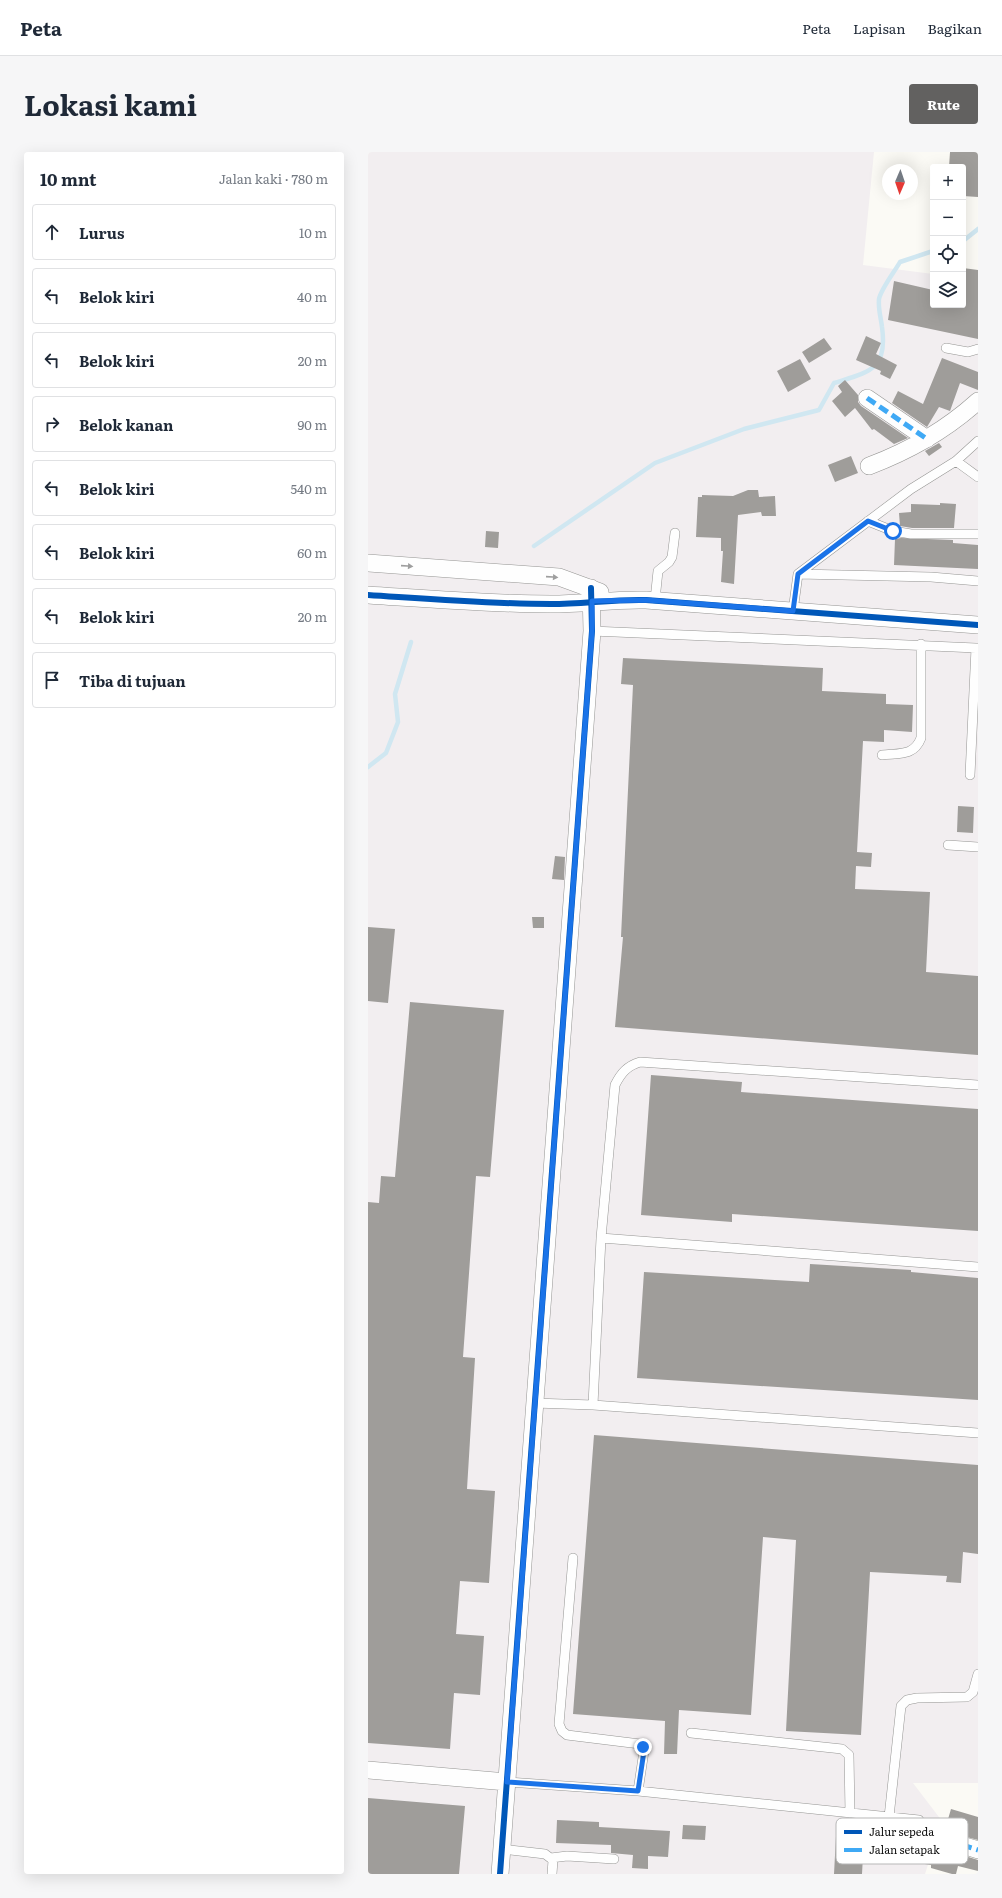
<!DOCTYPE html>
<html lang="id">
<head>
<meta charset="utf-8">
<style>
  :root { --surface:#fff; --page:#f6f6f7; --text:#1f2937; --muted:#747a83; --line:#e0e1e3; --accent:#626160 }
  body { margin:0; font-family:Literata,serif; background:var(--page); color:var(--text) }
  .controls { position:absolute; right:12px; top:12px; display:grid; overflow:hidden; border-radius:4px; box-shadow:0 4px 16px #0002 }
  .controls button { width:36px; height:36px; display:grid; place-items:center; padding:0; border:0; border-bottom:1px solid var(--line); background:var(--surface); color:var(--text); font:20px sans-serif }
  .compass { position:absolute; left:514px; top:12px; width:36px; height:36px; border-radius:50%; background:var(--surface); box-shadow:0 4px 16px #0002; rotate:182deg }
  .stop { position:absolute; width:12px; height:12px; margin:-9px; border:3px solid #1a73e8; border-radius:50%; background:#fff }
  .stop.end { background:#1a73e8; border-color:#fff; box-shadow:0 1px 4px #0008 }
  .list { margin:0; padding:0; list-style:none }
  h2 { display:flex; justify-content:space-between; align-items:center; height:52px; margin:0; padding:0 16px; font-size:17px }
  h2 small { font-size:13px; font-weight:400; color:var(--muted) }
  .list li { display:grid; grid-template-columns:26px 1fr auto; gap:12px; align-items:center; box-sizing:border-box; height:56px; margin:0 8px 8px; padding:0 8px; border:1px solid var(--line); border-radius:4px }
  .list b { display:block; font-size:15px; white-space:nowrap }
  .list em { font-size:13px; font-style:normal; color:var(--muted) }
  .icon { flex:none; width:22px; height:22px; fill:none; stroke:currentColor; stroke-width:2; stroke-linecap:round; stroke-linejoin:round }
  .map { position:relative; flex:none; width:610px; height:1722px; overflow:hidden; border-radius:4px }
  header { display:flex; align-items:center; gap:24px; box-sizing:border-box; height:56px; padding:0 20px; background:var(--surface); border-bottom:1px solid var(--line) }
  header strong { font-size:19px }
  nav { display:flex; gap:22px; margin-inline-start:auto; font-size:14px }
  .intro { display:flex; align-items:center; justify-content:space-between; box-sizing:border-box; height:96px; padding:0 24px }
  h1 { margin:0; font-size:28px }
  .button { padding:10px 18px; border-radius:4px; background:var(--accent); color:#fff; font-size:14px; font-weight:700 }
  main { display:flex; gap:24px; padding:0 24px }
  aside { flex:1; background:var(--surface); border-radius:4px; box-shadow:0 4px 16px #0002 }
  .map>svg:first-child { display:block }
  .industrial { fill:#f2eef0 }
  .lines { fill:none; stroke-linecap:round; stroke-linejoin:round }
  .stream { stroke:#d0e7f1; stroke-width:4.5 }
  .building { fill:#9f9d9a }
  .service-casing { stroke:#959593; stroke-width:10 }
  .minor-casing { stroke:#959593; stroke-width:18 }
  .service { stroke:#fefefe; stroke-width:9 }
  .minor { stroke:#fefefe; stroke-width:17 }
  .quiet { stroke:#3fa9f5; stroke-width:5; stroke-dasharray:10 5; stroke-linecap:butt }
  .cycleway-casing { stroke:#fff; stroke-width:8 }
  .cycleway { stroke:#0057b8; stroke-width:6 }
  .oneway { fill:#9e9e9e }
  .route { stroke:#1a73e8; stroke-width:5 }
  .key { fill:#fff; stroke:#b7b7b7; stroke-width:1 }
  .key-label { font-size:11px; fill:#0f0f0f }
</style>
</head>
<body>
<header>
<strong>Peta</strong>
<nav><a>Peta</a><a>Lapisan</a><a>Bagikan</a></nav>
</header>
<div class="intro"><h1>Lokasi kami</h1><a class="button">Rute</a></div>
<main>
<aside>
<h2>10 mnt<small>Jalan kaki · 780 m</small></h2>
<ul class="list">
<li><svg class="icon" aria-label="ahead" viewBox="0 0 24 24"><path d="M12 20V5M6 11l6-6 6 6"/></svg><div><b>Lurus</b></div><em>10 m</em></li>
<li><svg class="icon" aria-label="left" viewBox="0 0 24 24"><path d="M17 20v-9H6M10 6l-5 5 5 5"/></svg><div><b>Belok kiri</b></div><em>40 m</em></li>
<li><svg class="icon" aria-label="left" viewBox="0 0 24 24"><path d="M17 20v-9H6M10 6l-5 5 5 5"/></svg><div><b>Belok kiri</b></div><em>20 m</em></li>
<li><svg class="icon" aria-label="right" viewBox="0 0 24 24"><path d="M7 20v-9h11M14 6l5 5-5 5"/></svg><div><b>Belok kanan</b></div><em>90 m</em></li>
<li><svg class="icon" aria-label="left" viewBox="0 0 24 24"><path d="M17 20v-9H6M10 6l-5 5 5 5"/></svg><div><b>Belok kiri</b></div><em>540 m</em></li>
<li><svg class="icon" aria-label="left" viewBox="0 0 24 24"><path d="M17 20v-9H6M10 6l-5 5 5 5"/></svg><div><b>Belok kiri</b></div><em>60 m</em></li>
<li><svg class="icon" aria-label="left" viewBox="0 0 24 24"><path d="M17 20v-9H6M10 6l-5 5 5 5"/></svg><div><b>Belok kiri</b></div><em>20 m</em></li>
<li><svg class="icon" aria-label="arrive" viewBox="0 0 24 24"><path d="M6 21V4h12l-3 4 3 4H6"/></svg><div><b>Tiba di tujuan</b></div></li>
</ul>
</aside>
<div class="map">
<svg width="610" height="1722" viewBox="0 0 610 1722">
  <rect width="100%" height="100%" fill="#fbfaf5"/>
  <path class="industrial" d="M 0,0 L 506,0 L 495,113 L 565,122 L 565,153 L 595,153 L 610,127 L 610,1631 L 545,1631 L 574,1669 L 557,1722 L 0,1722 Z"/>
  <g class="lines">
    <path class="stream" d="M 595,89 L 610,77
      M 166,394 L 287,311 L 376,277 L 451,258 L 466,231 C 501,220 520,218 514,175 C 513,166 510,157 511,147 C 513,137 527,119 532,110 L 565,99
      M 0,615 L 18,601 L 30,570 L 27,542 L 43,490"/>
  </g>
  <path class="building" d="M 582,0 L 610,0 L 610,45 L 595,44 L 595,15 L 581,15 Z
    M 595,116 L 610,118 L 610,187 L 520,168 L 526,129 L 565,138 L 565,153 L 595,153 Z
    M 498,184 L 513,191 L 508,202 L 529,213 L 522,227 L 512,222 L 513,219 L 488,208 Z
    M 456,186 L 464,197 L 441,211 L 434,200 Z
    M 574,206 L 610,220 L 610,238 L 592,231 L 582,259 L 571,255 L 559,275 L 524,251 L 530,239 L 555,252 Z
    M 432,207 L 443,227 L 420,240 L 409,219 Z
    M 477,228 L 490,243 L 490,250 L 493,254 L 540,286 L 526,292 L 506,277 L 504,278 L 487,256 L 477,265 L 464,249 L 474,240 L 470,234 Z
    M 571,291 L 574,295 L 561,304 L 557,299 Z
    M 483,304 L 490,321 L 467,330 L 460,313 Z
    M 380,338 L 390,338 L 391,345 L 407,344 L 408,364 L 394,364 L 393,360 L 370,363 L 366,432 L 353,430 L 355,399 L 353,399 L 353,386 L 328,385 L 330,345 L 334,345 L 334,343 L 365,344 Z
    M 572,351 L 588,352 L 586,376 L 544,376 L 532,374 L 531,361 L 543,360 L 543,352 L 572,353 Z
    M 118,379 L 131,380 L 130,396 L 117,395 Z
    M 533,386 L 585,388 L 585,391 L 610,393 L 610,417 L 526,413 L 527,387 Z
    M 255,506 L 455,516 L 454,539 L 518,542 L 518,552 L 545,553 L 544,580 L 516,578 L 516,590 L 495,589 L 489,700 L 504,701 L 503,715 L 488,714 L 487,737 L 562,740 L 558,820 L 610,824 L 610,903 L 247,875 L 255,785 L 253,785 L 265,533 L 253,532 Z
    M 590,654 L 606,655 L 605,681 L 589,680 Z
    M 187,704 L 197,705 L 196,728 L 184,727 Z
    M 164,765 L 176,765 L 176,776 L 165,776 Z
    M 0,775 L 27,777 L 20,851 L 0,849 Z
    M 42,850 L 136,858 L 122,1025 L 108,1024 L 95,1205 L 107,1206 L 99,1337 L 127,1339 L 121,1431 L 92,1429 L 88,1482 L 116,1484 L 112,1543 L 86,1541 L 82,1597 L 0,1591 L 0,1050 L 11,1051 L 13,1024 L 27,1025 Z
    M 283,923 L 374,930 L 373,940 L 610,957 L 610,1079 L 364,1062 L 364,1070 L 273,1063 Z
    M 442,1112 L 543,1118 L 543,1120 L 610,1126 L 610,1248 L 269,1226 L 276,1120 L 441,1130 Z
    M 226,1283 L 610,1313 L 610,1402 L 595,1400 L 593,1431 L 578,1430 L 579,1424 L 502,1420 L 493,1583 L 418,1579 L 428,1388 L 395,1385 L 383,1563 L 311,1558 L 309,1602 L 296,1602 L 297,1569 L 205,1562 Z
    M 0,1646 L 97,1654 L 91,1722 L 0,1722 Z
    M 583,1657 L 610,1665 L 610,1688 L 591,1683 L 585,1690 L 584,1695 L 586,1699 L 591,1702 L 610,1708 L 610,1719 L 590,1714 L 588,1722 L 584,1722 L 563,1716 L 563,1713 L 520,1706 L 524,1683 L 573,1691 Z
    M 189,1668 L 231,1670 L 231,1675 L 302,1679 L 300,1705 L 280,1704 L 280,1717 L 264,1716 L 265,1703 L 243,1701 L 243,1693 L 188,1691 Z
    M 315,1673 L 338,1674 L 337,1688 L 314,1687 Z
    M 468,1684 L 496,1686 L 494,1722 L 466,1722 Z"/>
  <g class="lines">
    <defs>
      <path id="service" d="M 578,196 L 600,200 L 610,197
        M 588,309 L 610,325
        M 500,369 L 525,379 L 543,382 L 610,382
        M 430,422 L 563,425 L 610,429
        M 287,448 L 290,419 L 301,410 L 304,405 L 307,381
        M 425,459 L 430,422 L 543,337 L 588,309 L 610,289
        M 224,479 L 608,496
        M 514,603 C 532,601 546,604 553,586 L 553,492
        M 602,623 L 608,496 L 610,496
        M 580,693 L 610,695
        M 233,1086 L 247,933 C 253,921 259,914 272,910 L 610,933
        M 166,1251 L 225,1253 L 610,1281
        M 225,1253 L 233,1086 L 610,1115
        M 205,1406 L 191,1572 L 194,1579 L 199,1583 L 272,1592 L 276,1599 L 270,1639
        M 323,1581 L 474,1597 L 481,1603 L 482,1661
        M 139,1630 L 270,1639 L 551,1668
        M 521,1665 L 533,1554 L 539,1548 L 549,1546 L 599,1545 L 605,1540 L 610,1522
        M 134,1697 L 177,1702 L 185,1708 L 184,1722
        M 183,1706 L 199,1704 L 246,1707"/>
      <path id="minor" d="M 499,246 L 559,287
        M 501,314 C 541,299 578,278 610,249
        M 0,411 L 191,425 L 232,440
        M 0,443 C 61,447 122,452 183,452 C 215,452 246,447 278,448 L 610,473
        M 0,1618 L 139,1630
        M 594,1693 L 610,1698
        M 132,1722 L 224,479 L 223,436"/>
    </defs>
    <use href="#service" class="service-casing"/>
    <use href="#minor" class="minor-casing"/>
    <use href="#service" class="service"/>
    <use href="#minor" class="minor"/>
    <path class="quiet" d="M 499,246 L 559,287
      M 594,1693 L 610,1698"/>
    <defs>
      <path id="cycleway" d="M 0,443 C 61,447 122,452 183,452 C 215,452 246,447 278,448 L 610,473
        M 132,1722 L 224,479 L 223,436"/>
    </defs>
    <use href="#cycleway" class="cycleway-casing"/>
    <use href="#cycleway" class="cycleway"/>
  </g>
  <defs><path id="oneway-solid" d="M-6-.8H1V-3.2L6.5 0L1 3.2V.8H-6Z"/></defs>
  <g class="oneway">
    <use href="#oneway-solid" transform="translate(39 414) rotate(4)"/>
    <use href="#oneway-solid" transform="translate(184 425) rotate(4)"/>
  </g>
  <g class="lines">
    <path class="route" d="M 275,1595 L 276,1599 L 270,1639 L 139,1630 L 224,479 L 224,449 L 278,448 L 425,459 L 430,422 L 500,369 L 525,379"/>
  </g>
  <rect x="468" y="1666" width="132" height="46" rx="6" class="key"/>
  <rect x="476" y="1678" width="18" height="4" fill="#0057b8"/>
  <rect x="476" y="1696" width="18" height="4" fill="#3fa9f5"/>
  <g class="key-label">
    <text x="501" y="1684">Jalur sepeda</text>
    <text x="501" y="1702">Jalan setapak</text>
  </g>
</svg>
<div class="controls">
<button>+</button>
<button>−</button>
<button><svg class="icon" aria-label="locate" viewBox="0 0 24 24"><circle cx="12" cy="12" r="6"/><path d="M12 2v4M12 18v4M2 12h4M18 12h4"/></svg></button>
<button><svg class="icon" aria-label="layers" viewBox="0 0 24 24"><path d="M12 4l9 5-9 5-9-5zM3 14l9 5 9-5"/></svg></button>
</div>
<svg class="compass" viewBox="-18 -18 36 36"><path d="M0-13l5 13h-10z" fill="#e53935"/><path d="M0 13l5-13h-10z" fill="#747a83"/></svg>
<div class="stop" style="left:525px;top:379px"></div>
<div class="stop end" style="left:275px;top:1595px"></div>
</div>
</main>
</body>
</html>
